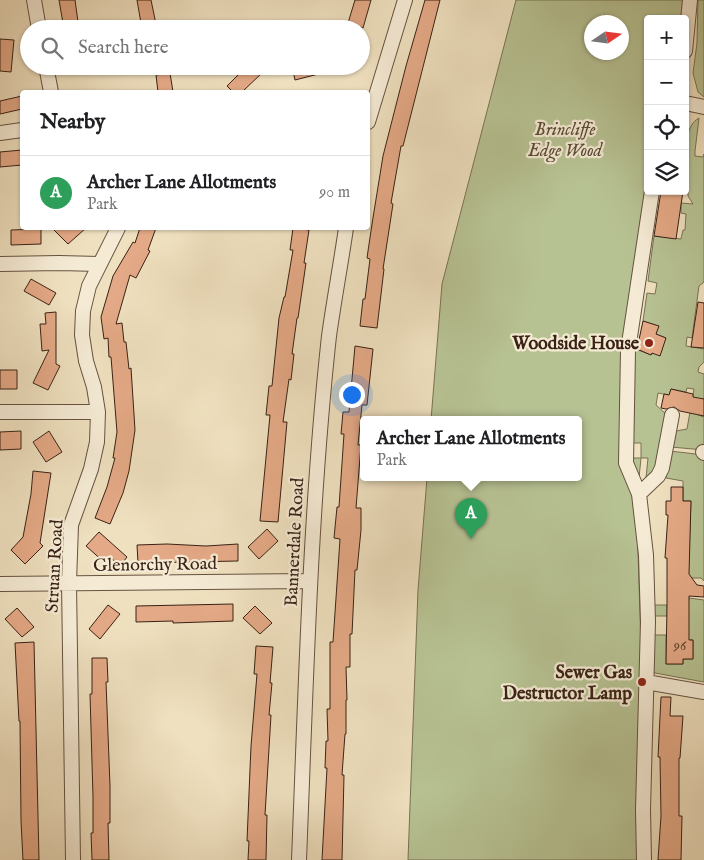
<!DOCTYPE html>
<html lang="en">
<head>
<meta charset="utf-8">
<style>
  :root { --surface:#fff; --page:#f2f2f2; --text:#202124; --muted:#757577; --line:#e0e0e0; --accent:#1a73e8 }
  body { margin:0; font-family:"IM FELL English",serif; background:var(--page); color:var(--text) }
  .controls { position:absolute; right:15px; top:15px; display:grid; overflow:hidden; border-radius:5px; box-shadow:0 1px 4px #0004 }
  .controls button { width:45px; height:45px; display:grid; place-items:center; padding:0; border:0; border-bottom:1px solid var(--line); background:var(--surface); color:var(--text); font:25px sans-serif }
  .compass { position:absolute; left:584px; top:15px; width:45px; height:45px; border-radius:50%; background:var(--surface); box-shadow:0 1px 4px #0004; rotate:77deg }
  .you { position:absolute; left:351px; top:394px; width:18px; height:18px; margin:-12px; border:4px solid #fff; border-radius:50%; background:#1a73e8; box-shadow:0 0 0 8px #1a73e833 }
  .badge { display:grid; place-items:center; width:32px; height:32px; border-radius:50%; background:var(--accent); color:#fff; font-size:16px; font-weight:700 }
  .pin { position:absolute; translate:-50% -41px; filter:drop-shadow(0 1px 2px #0008) }
  .pin::after { content:''; position:absolute; top:26px; width:18px; height:15px; background:inherit; clip-path:polygon(0 0,100% 0,50% 100%) }
  .popup { position:absolute; left:360px; top:416px; width:222px; height:65px; box-sizing:border-box; display:grid; place-content:center; border-radius:5px; background:var(--surface); filter:drop-shadow(0 1px 4px #0005); font-size:16px; white-space:nowrap; color:var(--muted) }
  .popup b { font-size:19px; color:var(--text) }
  .popup::after { content:''; position:absolute; left:50%; top:100%; margin-left:-10px; border:10px solid transparent; border-top-color:var(--surface) }
  .list { margin:0; padding:0; list-style:none }
  h2 { display:flex; justify-content:space-between; align-items:center; height:65px; margin:0; padding:0 20px; font-size:21px }
  h2 small { font-size:16px; font-weight:400; color:var(--muted) }
  .list li { display:grid; grid-template-columns:32px 1fr auto; gap:15px; align-items:center; box-sizing:border-box; height:75px; padding:0 20px; border-top:1px solid var(--line) }
  .list b { display:block; font-size:19px; white-space:nowrap }
  .list p { margin:0; font-size:16px; white-space:nowrap; color:var(--muted) }
  .list em { font-size:16px; font-style:normal; color:var(--muted) }
  .icon { flex:none; width:28px; height:28px; fill:none; stroke:currentColor; stroke-width:2; stroke-linecap:round; stroke-linejoin:round }
  .map { position:relative; flex:none; width:704px; height:860px; overflow:hidden }
  .search { position:absolute; background:var(--surface); box-shadow:0 1px 4px #0004; left:20px; top:20px; width:350px; height:55px; display:flex; align-items:center; gap:12px; box-sizing:border-box; padding:0 18px; border-radius:28px; color:var(--muted); font-size:19px }
  .panel { position:absolute; background:var(--surface); box-shadow:0 1px 4px #0004; left:20px; top:90px; width:350px; height:140px; border-radius:5px }
  .map>svg:first-child { display:block }
  .green { fill:#b7c293; stroke:#787254; fill-rule:evenodd }
  .building { fill:#e4a986; stroke:#392215 }
  .lines { fill:none; stroke-linecap:round; stroke-linejoin:round }
  .minor-casing { stroke:#665240; stroke-width:16 }
  .minor { stroke:#f5ebd5; stroke-width:14 }
  .poi-dot { fill:#8f2418; stroke:#f5ebd5; stroke-width:2 }
  .labels { text-anchor:middle; stroke-width:4.5; stroke-linejoin:round; paint-order:stroke }
  .number-label { font-size:15px; fill:#644431 }
  .park-label { font-size:18px; font-style:italic; fill:#584a34; stroke:#f5ebd5 }
  .poi-label { font-size:18px; font-weight:bold; fill:#392215; stroke:#f5ebd5; text-anchor:end }
  .street-label { font-size:18px; fill:#392215; stroke:#f5ebd5 }
</style>
</head>
<body>
<div class="map">
<svg width="704" height="860" viewBox="0 0 704 860">
  <rect width="100%" height="100%" fill="#efe0bf"/>
  <filter id="stains"><feTurbulence type="fractalNoise" baseFrequency=".004" numOctaves="4"/><feColorMatrix values="0 0 0 0 .2 0 0 0 0 .09 0 0 0 0 .02 0 0 0 .5 -.17"/></filter>
  <radialGradient id="worn" r=".72"><stop offset=".6" stop-color="#630" stop-opacity="0"/><stop offset="1" stop-color="#630" stop-opacity=".3"/></radialGradient>
  <path class="green" d="M 516,0 L 684,0 L 682,19 L 648,19 L 648,191 L 623,349 L 620,467 L 635,503 L 637,521 L 641,645 L 638,860 L 408,860 L 418,590 L 427,478 L 578,478 L 578,420 L 431,420 L 442,284 ZM 592,22 L 622,22 L 622,52 L 592,52 Z
    M 698,0 L 704,0 L 704,97 L 698,92 L 693,73 L 697,43 Z
    M 699,118 L 695,151 L 695,156 L 703,157 L 704,154 L 704,282 L 699,286 L 692,338 L 687,337 L 686,346 L 704,349 L 704,362 L 699,367 L 698,372 L 704,374 L 704,399 L 702,399 L 698,415 L 704,417 L 704,450 L 671,447 L 676,431 L 687,429 L 694,389 L 687,388 L 686,392 L 671,389 L 669,395 L 658,393 L 656,405 L 667,415 L 655,471 L 646,478 L 648,458 L 641,458 L 639,478 L 635,474 L 632,458 L 641,458 L 641,443 L 632,443 L 633,348 L 651,355 L 666,338 L 656,334 L 658,326 L 643,321 L 647,293 L 655,294 L 657,283 L 648,281 L 654,236 L 681,239 L 683,230 L 685,230 L 686,214 L 681,213 L 681,203 L 693,204 L 688,196 L 688,190 L 685,190 L 687,166 L 685,165 C 685,151 685,125 699,118 Z
    M 670,451 L 704,455 L 704,581 L 701,578 L 688,578 L 691,501 L 683,501 L 683,481 L 666,478 Z
    M 689,598 L 704,600 L 704,682 L 655,673 L 653,671 L 653,635 L 666,635 L 666,664 L 683,664 L 683,659 L 693,659 L 693,640 L 683,640 Z
    M 653,605 L 667,605 L 667,616 L 653,616 Z"/>
  <path class="building" d="M 59,0 L 75,0 L 79,29 L 64,29 Z
    M 137,0 L 151,0 L 157,29 L 142,29 Z
    M 355,0 L 371,0 L 363,28 L 348,23 Z
    M 425,0 L 440,0 L 403,146 L 401,146 L 391,203 L 393,204 L 383,269 L 384,269 L 377,328 L 360,326 L 363,299 L 365,299 L 370,259 L 367,258 L 372,224 L 383,156 L 406,66 Z
    M 0,39 L 14,40 L 11,72 L 0,71 Z
    M 247,66 L 258,66 L 263,72 L 242,92 L 233,92 L 227,86 Z
    M 292,66 L 333,66 L 334,70 L 295,80 Z
    M 170,73 L 173,92 L 158,92 L 156,75 Z
    M 22,96 L 22,109 L 0,114 L 0,101 Z
    M 22,150 L 22,165 L 0,167 L 0,152 Z
    M 661,191 L 683,191 L 676,239 L 654,236 Z
    M 52,228 L 86,228 L 68,244 Z
    M 140,228 L 156,228 L 148,250 L 150,251 L 136,278 L 130,275 L 116,324 L 122,323 L 124,342 L 126,342 L 129,369 L 131,368 L 135,430 L 129,471 L 123,493 L 110,524 L 95,518 L 107,487 L 115,458 L 113,458 L 117,432 L 111,357 L 109,357 L 108,338 L 104,339 L 101,317 L 113,276 L 133,242 L 135,243 Z
    M 293,228 L 309,230 L 304,263 L 306,263 L 298,318 L 297,318 L 292,354 L 294,354 L 291,380 L 289,379 L 283,422 L 287,422 L 278,522 L 260,521 L 270,415 L 266,415 L 269,386 L 272,386 L 279,318 L 284,297 L 285,297 L 293,250 L 290,250 Z
    M 41,229 L 41,244 L 11,245 L 11,230 Z
    M 31,279 L 56,293 L 49,305 L 24,291 Z
    M 698,302 L 704,303 L 704,348 L 691,347 Z
    M 56,312 L 56,364 L 60,366 L 48,390 L 33,383 L 49,350 L 42,351 L 40,324 L 46,324 L 45,313 Z
    M 643,321 L 659,326 L 656,334 L 666,338 L 660,356 L 652,353 L 651,355 L 637,349 Z
    M 355,346 L 373,349 L 367,405 L 362,405 L 358,445 L 361,445 L 356,508 L 361,508 L 361,530 L 357,570 L 355,570 L 352,634 L 350,634 L 350,667 L 346,667 L 347,700 L 346,700 L 346,734 L 345,734 L 342,775 L 344,775 L 342,860 L 322,860 L 327,768 L 325,768 L 326,741 L 328,741 L 327,709 L 330,709 L 330,642 L 333,642 L 340,539 L 334,538 L 337,507 L 339,507 L 344,434 L 341,434 L 343,412 L 349,412 Z
    M 0,370 L 17,370 L 17,389 L 0,389 Z
    M 671,389 L 693,394 L 693,397 L 704,399 L 704,416 L 680,411 L 674,407 L 666,409 L 661,408 L 664,394 L 669,395 Z
    M 21,431 L 21,449 L 0,450 L 0,432 Z
    M 49,431 L 62,452 L 46,462 L 33,442 Z
    M 33,471 L 51,473 L 40,543 L 43,546 L 25,564 L 11,550 L 23,537 L 31,494 Z
    M 671,487 L 683,487 L 683,501 L 691,501 L 689,574 L 697,585 L 704,586 L 704,597 L 689,596 L 689,640 L 693,640 L 693,659 L 683,659 L 683,664 L 666,664 L 667,605 L 667,558 L 665,558 L 668,515 L 666,515 L 666,501 L 671,501 Z
    M 267,529 L 278,541 L 259,559 L 248,547 Z
    M 99,532 L 127,557 L 120,566 L 110,557 L 105,563 L 86,546 Z
    M 167,544 L 206,546 L 238,544 L 238,561 L 138,563 L 137,545 Z
    M 233,604 L 233,621 L 173,623 L 173,621 L 136,622 L 136,606 Z
    M 108,605 L 120,614 L 100,639 L 89,629 Z
    M 255,606 L 272,623 L 260,634 L 243,618 Z
    M 17,608 L 34,627 L 22,637 L 5,619 Z
    M 34,642 L 39,860 L 23,860 L 21,821 L 20,721 L 19,721 L 15,643 Z
    M 256,646 L 273,647 L 270,683 L 272,683 L 269,715 L 271,715 L 265,815 L 267,815 L 266,860 L 248,860 L 249,841 L 247,841 L 251,746 L 257,674 L 254,674 Z
    M 92,658 L 107,658 L 108,682 L 106,682 L 110,786 L 110,823 L 108,823 L 109,860 L 92,860 L 91,833 L 93,833 L 93,797 L 90,694 L 92,694 Z
    M 661,697 L 671,697 L 670,716 L 683,716 L 680,758 L 679,758 L 679,816 L 682,816 L 681,860 L 658,860 L 661,816 L 660,757 L 658,757 Z"/>
  <g class="lines">
    <defs>
      <path id="minor" d="M 34,0 L 39,29
        M 685,51 L 690,0
        M 46,66 L 51,92
        M 685,103 L 704,107
        M 368,122 L 405,0
        M 0,133 L 22,130
        M 0,264 L 59,263 L 99,264
        M 0,412 L 98,412
        M 703,452 L 704,453
        M 639,494 L 658,476 L 662,468 L 672,415
        M 0,584 L 310,581
        M 646,682 L 704,692
        M 73,860 L 69,583 L 71,525 L 91,469 L 97,442 L 98,412 L 94,387 L 86,361 L 82,335 L 83,311 L 89,286 L 118,228
        M 299,860 C 306,685 310,510 329,336 C 334,300 341,263 346,228
        M 644,860 L 643,810 L 648,622 L 646,555 L 639,494 L 626,463 L 628,350 L 652,191"/>
    </defs>
    <use href="#minor" class="minor-casing"/>
    <use href="#minor" class="minor"/>
  </g>
  <g class="poi-dot">
    <circle cx="649" cy="343" r="5"/>
    <circle cx="642" cy="682" r="5"/>
  </g>
  <g class="labels">
    <g class="number-label">
      <text x="680" y="650">96</text>
    </g>
    <g class="park-label">
      <text x="565" y="135">Brincliffe<tspan x="565" dy="21">Edge Wood</tspan></text>
    </g>
    <g class="poi-label">
      <text x="639" y="349">Woodside House</text>
      <text x="632" y="678">Sewer Gas<tspan x="632" dy="21">Destructor Lamp</tspan></text>
    </g>
    <g class="street-label">
      <text transform="translate(294 542) rotate(-87)" y="6">Bannerdale Road</text>
      <text transform="translate(155 564) rotate(-1)" y="6">Glenorchy Road</text>
      <text transform="translate(54 566) rotate(-87)" y="6">Struan Road</text>
    </g>
  </g>
  <rect width="100%" height="100%" filter="url(#stains)"/>
  <rect width="100%" height="100%" fill="url(#worn)"/>
</svg>
<div class="controls">
<button>+</button>
<button>−</button>
<button><svg class="icon" aria-label="locate" viewBox="0 0 24 24"><circle cx="12" cy="12" r="6"/><path d="M12 2v4M12 18v4M2 12h4M18 12h4"/></svg></button>
<button><svg class="icon" aria-label="layers" viewBox="0 0 24 24"><path d="M12 4l9 5-9 5-9-5zM3 14l9 5 9-5"/></svg></button>
</div>
<svg class="compass" viewBox="-18 -18 36 36"><path d="M0-13l5 13h-10z" fill="#e53935"/><path d="M0 13l5-13h-10z" fill="#757577"/></svg>
<div class="you"></div>
<div class="pin badge" style="left:471px;top:539px;background:#2e9e5b">A</div>
<div class="popup"><b>Archer Lane Allotments</b>Park</div>
<div class="search"><svg class="icon" aria-label="search" viewBox="0 0 24 24"><circle cx="10" cy="10" r="6"/><path d="M15 15l6 6"/></svg>Search here</div>
<section class="panel">
<h2>Nearby<small></small></h2>
<ul class="list">
<li><span class="badge" style="background:#2e9e5b">A</span><div><b>Archer Lane Allotments</b><p>Park</p></div><em>90 m</em></li>
</ul>
</section>
</div>
</body>
</html>
